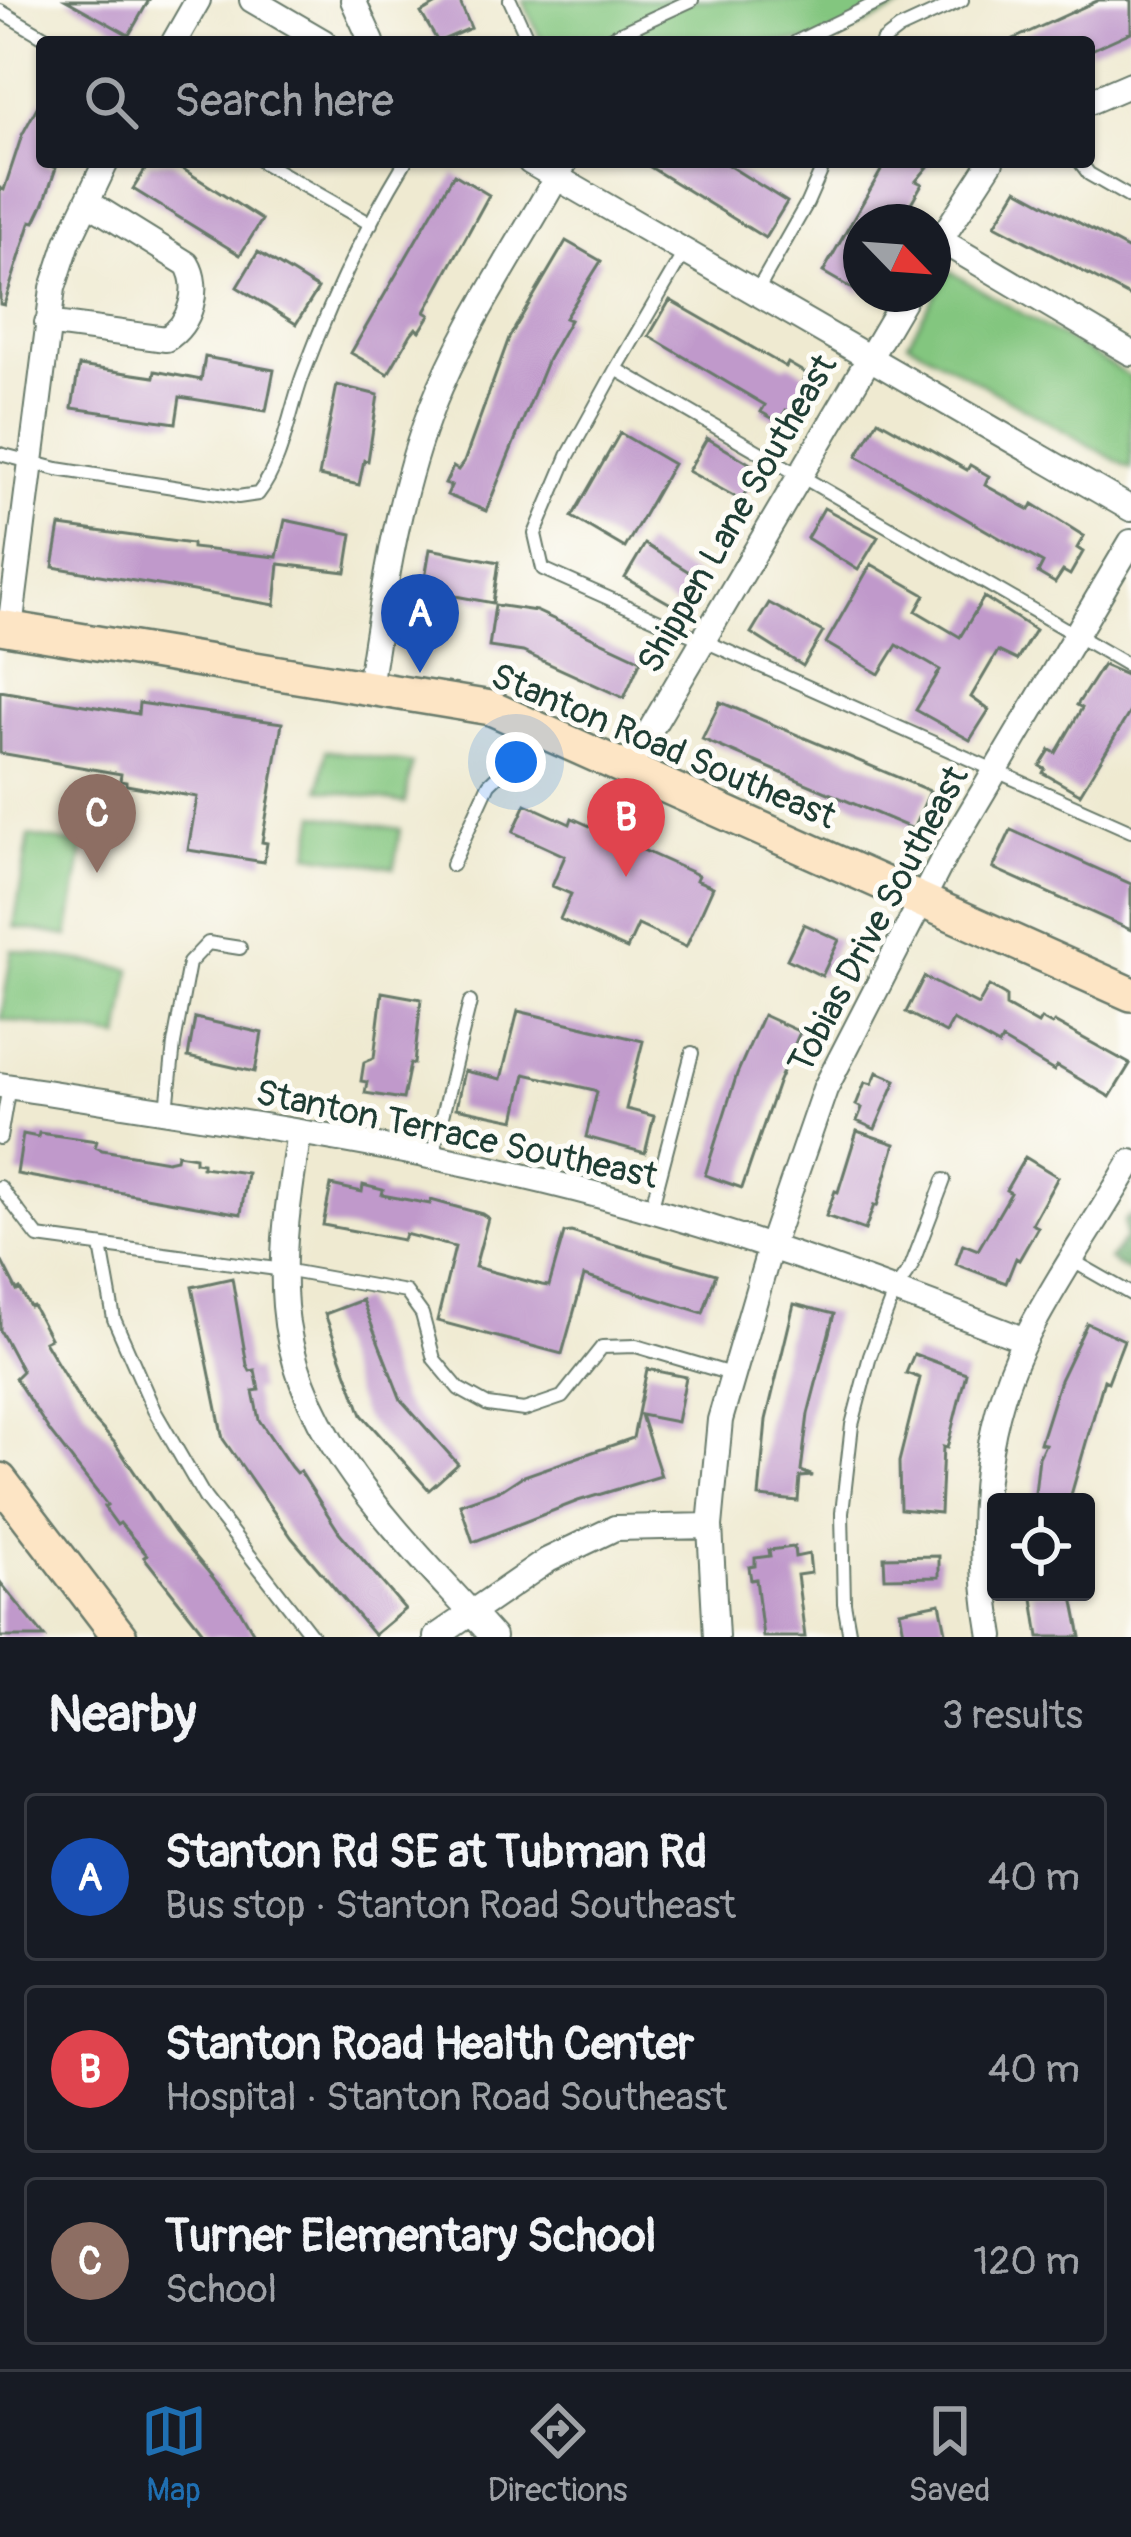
<!DOCTYPE html>
<html lang="en">
<head>
<meta charset="utf-8">
<style>
  :root { --surface:#171b24; --page:#20242c; --text:#f1f3f6; --muted:#9ea1a6; --line:#363941; --accent:#1f6fb2 }
  body { margin:0; font-family:Pangolin,sans-serif; background:var(--page); color:var(--text) }
  .controls { position:absolute; right:36px; bottom:36px; display:grid; overflow:hidden; border-radius:12px; box-shadow:0 3px 9px #0004 }
  .controls button { width:108px; height:108px; display:grid; place-items:center; padding:0; border:0; border-bottom:3px solid var(--line); background:var(--surface); color:var(--text); font:60px sans-serif }
  .compass { position:absolute; left:843px; top:204px; width:108px; height:108px; border-radius:50%; background:var(--surface); box-shadow:0 3px 9px #0004; rotate:115deg }
  .you { position:absolute; left:516px; top:762px; width:42px; height:42px; margin:-30px; border:9px solid #fff; border-radius:50%; background:#1a73e8; box-shadow:0 0 0 18px #1a73e833 }
  .badge { display:grid; place-items:center; width:78px; height:78px; border-radius:50%; background:var(--accent); color:#fff; font-size:39px; font-weight:700 }
  .pin { position:absolute; translate:-50% -99px; filter:drop-shadow(0 3px 6px #0008) }
  .pin::after { content:''; position:absolute; top:63px; width:42px; height:36px; background:inherit; clip-path:polygon(0 0,100% 0,50% 100%) }
  .list { margin:0; padding:0; list-style:none }
  h2 { display:flex; justify-content:space-between; align-items:center; height:156px; margin:0; padding:0 48px; font-size:51px }
  h2 small { font-size:39px; font-weight:400; color:var(--muted) }
  .list li { display:grid; grid-template-columns:78px 1fr auto; gap:36px; align-items:center; box-sizing:border-box; height:168px; margin:0 24px 24px; padding:0 24px; border:3px solid var(--line); border-radius:12px }
  .list b { display:block; font-size:45px; white-space:nowrap }
  .list p { margin:0; font-size:39px; white-space:nowrap; color:var(--muted) }
  .list em { font-size:39px; font-style:normal; color:var(--muted) }
  .icon { flex:none; width:66px; height:66px; fill:none; stroke:currentColor; stroke-width:2; stroke-linecap:round; stroke-linejoin:round }
  .map { position:relative; flex:none; width:1131px; height:1637px; overflow:hidden }
  .search { position:absolute; background:var(--surface); box-shadow:0 3px 9px #0004; left:36px; right:36px; top:36px; height:132px; display:flex; align-items:center; gap:30px; box-sizing:border-box; padding:0 42px; border-radius:12px; color:var(--muted); font-size:45px }
  .sheet { height:732px; background:var(--surface) }
  nav { display:flex; justify-content:space-around; align-items:center; box-sizing:border-box; height:168px; border-top:3px solid var(--line); background:var(--surface); font-size:33px; color:var(--muted) }
  nav a { display:grid; justify-items:center; gap:6px }
  nav .on { color:var(--accent) }
  .map>svg:first-child { display:block }
  .green { fill:#83c67f; stroke:#51825a; stroke-width:3 }
  .forest { fill:#6aab6e; stroke:#447451; stroke-width:3 }
  .building { fill:#c099cb }
  .lines { fill:none; stroke-linecap:round; stroke-linejoin:round }
  .lane-casing { stroke:#687a6b; stroke-width:16 }
  .street-casing { stroke:#687a6b; stroke-width:28 }
  .secondary-casing { stroke:#687a6b; stroke-width:38 }
  .lane { stroke:#fff; stroke-width:12 }
  .street { stroke:#fff; stroke-width:24 }
  .secondary { stroke:#fde5c5; stroke-width:33 }
  .labels { text-anchor:middle; stroke-width:10; stroke-linejoin:round; paint-order:stroke }
  .street-label { font-size:36px; fill:#1f3d34; stroke:#fdfcf7 }
</style>
</head>
<body>
<div class="map">
<svg width="1131" height="1637" viewBox="0 0 1131 1637">
  <rect width="100%" height="100%" fill="#fdfcf7"/>
  <filter id="ink" filterUnits="userSpaceOnUse"><feTurbulence type="fractalNoise" baseFrequency=".00833" numOctaves="2"/><feDisplacementMap in="SourceGraphic" scale="24" xChannelSelector="R" yChannelSelector="G"/><feConvolveMatrix kernelMatrix="1 2 1 2 8 2 1 2 1" color-interpolation-filters="sRGB"/></filter>
  <filter id="wash" filterUnits="userSpaceOnUse"><feTurbulence type="fractalNoise" baseFrequency=".004" numOctaves="4" result="noise"/><feDisplacementMap in="SourceGraphic" scale="48" xChannelSelector="R" yChannelSelector="G"/><feGaussianBlur stdDeviation="2.7" result="paint"/><feColorMatrix in="noise" values="0 0 0 0 0 0 0 0 0 0 0 0 0 0 0 0 0 1.4 0 .05"/><feComposite in="paint" operator="in"/></filter>
  <g filter="url(#wash)">
    <rect width="100%" height="100%" fill="#efead1"/>
    <path class="green" d="M 523,0 L 918,0 L 828,42 L 542,42 Z
      M 949,271 L 1131,377 L 1131,469 L 908,342 Z
      M 326,750 L 412,764 L 405,803 L 320,789 Z
      M 316,815 L 400,829 L 394,868 L 309,854 Z
      M 29,836 L 84,845 L 68,936 L 14,927 Z
      M 12,950 L 131,969 L 120,1038 L 1,1019 Z"/>
    <path class="forest" d="M 1131,1215 L 1131,1273 L 1109,1260 L 1125,1239 L 1124,1221 Z"/>
    <g id="blocks">
      <path class="building" d="M 66,0 L 149,0 L 129,35 Z
        M 444,0 L 459,0 L 471,28 L 438,42 L 421,13 Z
        M 1099,0 L 1131,0 L 1131,32 L 1089,51 L 1089,42 L 1007,42 Z
        M 42,98 L 42,163 L 56,168 L 44,203 L 35,222 L 31,221 L 4,305 L 0,304 L 0,188 L 4,190 L 22,135 Z
        M 150,162 L 172,162 L 262,220 L 240,255 L 133,189 Z
        M 642,162 L 723,162 L 787,202 L 765,238 Z
        M 886,162 L 932,162 L 916,181 L 922,184 L 900,222 L 861,222 L 861,294 L 823,272 Z
        M 454,174 L 489,195 L 425,312 L 430,315 L 420,331 L 416,328 L 411,334 L 388,374 L 351,353 Z
        M 1017,189 L 1131,251 L 1131,297 L 995,225 Z
        M 566,241 L 601,261 L 565,318 L 570,320 L 548,359 L 486,511 L 447,495 L 451,486 L 445,484 L 453,467 L 458,470 L 464,462 L 509,338 Z
        M 258,252 L 318,289 L 296,324 L 237,287 Z
        M 670,300 L 786,367 L 788,363 L 807,374 L 799,388 L 805,392 L 793,414 L 786,410 L 779,422 L 761,412 L 765,405 L 649,336 Z
        M 205,357 L 274,370 L 266,411 L 180,397 L 176,423 L 72,408 L 79,366 L 154,377 L 155,371 L 201,380 Z
        M 337,385 L 378,395 L 368,461 L 364,460 L 359,485 L 319,476 Z
        M 878,420 L 967,470 L 970,465 L 989,476 L 985,485 L 1030,510 L 1033,504 L 1084,536 L 1077,548 L 1083,552 L 1070,575 L 1063,571 L 1055,583 L 1038,573 L 1043,563 L 857,456 Z
        M 620,433 L 673,464 L 625,548 L 572,517 Z
        M 707,438 L 759,469 L 741,500 L 688,471 Z
        M 824,508 L 878,537 L 858,570 L 807,538 Z
        M 285,520 L 352,534 L 346,572 L 279,564 L 275,605 L 53,567 L 60,526 L 192,544 L 192,548 L 277,557 Z
        M 645,544 L 697,577 L 678,608 L 625,578 Z
        M 430,549 L 499,562 L 493,603 L 423,590 Z
        M 871,564 L 925,595 L 916,611 L 960,637 L 984,597 L 1035,630 L 1017,660 L 998,651 L 971,697 L 989,710 L 970,740 L 916,710 L 940,670 L 897,645 L 879,674 L 826,643 Z
        M 769,603 L 823,632 L 803,666 L 751,633 Z
        M 495,605 L 536,611 L 641,660 L 624,698 L 523,652 L 489,647 Z
        M 1103,665 L 1131,677 L 1131,710 L 1080,794 L 1043,773 L 1045,769 L 1040,766 L 1050,750 L 1056,753 L 1082,708 L 1077,705 Z
        M 0,691 L 138,714 L 139,703 L 282,723 L 262,842 L 267,843 L 264,862 L 188,850 L 197,797 L 126,785 L 126,782 L 120,781 L 121,774 L 0,753 Z
        M 720,702 L 930,791 L 913,829 L 702,739 Z
        M 526,804 L 570,824 L 572,818 L 698,875 L 696,880 L 713,887 L 686,947 L 638,925 L 627,949 L 560,919 L 571,894 L 552,886 L 565,856 L 513,832 Z
        M 1011,830 L 1131,884 L 1131,930 L 993,868 Z
        M 804,924 L 839,940 L 822,976 L 787,959 Z
        M 924,977 L 978,1005 L 989,986 L 1006,996 L 1006,1006 L 1038,1024 L 1041,1019 L 1052,1025 L 1054,1022 L 1130,1064 L 1110,1097 L 1057,1066 L 1054,1071 L 1002,1040 L 999,1046 L 953,1020 L 946,1033 L 906,1012 Z
        M 382,992 L 421,999 L 414,1064 L 410,1064 L 403,1099 L 365,1093 L 367,1082 L 361,1081 L 364,1062 L 374,1058 Z
        M 518,1011 L 643,1041 L 626,1109 L 654,1116 L 645,1153 L 586,1137 L 597,1092 L 594,1090 L 525,1074 L 515,1120 L 456,1108 L 464,1071 L 501,1079 Z
        M 763,1015 L 800,1032 L 778,1083 L 742,1188 L 705,1175 L 737,1074 Z
        M 195,1018 L 262,1033 L 255,1072 L 188,1057 Z
        M 877,1072 L 896,1080 L 875,1129 L 857,1121 L 862,1108 L 856,1105 L 865,1082 L 872,1084 Z
        M 857,1131 L 895,1144 L 877,1206 L 874,1205 L 865,1230 L 826,1216 L 835,1191 L 838,1192 Z
        M 39,1133 L 97,1141 L 95,1147 L 102,1150 L 167,1161 L 176,1159 L 177,1154 L 195,1157 L 195,1162 L 202,1163 L 202,1167 L 247,1173 L 241,1214 L 17,1174 L 23,1134 L 38,1137 Z
        M 1025,1157 L 1058,1177 L 1032,1224 L 1038,1227 L 1019,1260 L 1016,1258 L 1006,1283 L 956,1264 L 963,1244 L 978,1250 L 1011,1193 L 1006,1190 Z
        M 331,1185 L 362,1192 L 363,1185 L 383,1190 L 382,1195 L 430,1204 L 431,1200 L 482,1214 L 488,1218 L 475,1267 L 542,1285 L 549,1286 L 564,1233 L 571,1232 L 716,1274 L 703,1313 L 584,1276 L 562,1354 L 437,1321 L 455,1247 L 405,1234 L 403,1240 L 323,1225 Z
        M 0,1258 L 17,1291 L 20,1289 L 30,1307 L 33,1306 L 50,1338 L 44,1341 L 86,1411 L 114,1442 L 175,1532 L 240,1610 L 256,1637 L 207,1637 L 144,1557 L 147,1555 L 120,1523 L 117,1525 L 104,1507 L 107,1505 L 51,1433 L 15,1378 L 22,1371 L 0,1330 Z
        M 232,1278 L 247,1365 L 250,1371 L 255,1370 L 259,1390 L 253,1391 L 259,1420 L 291,1467 L 296,1473 L 300,1471 L 339,1532 L 405,1609 L 374,1635 L 292,1538 L 223,1439 L 192,1287 Z
        M 362,1300 L 401,1400 L 458,1464 L 429,1490 L 362,1415 L 325,1314 Z
        M 794,1304 L 834,1314 L 808,1414 L 801,1471 L 813,1476 L 800,1477 L 798,1501 L 759,1497 L 766,1420 Z
        M 1087,1323 L 1124,1340 L 1108,1382 L 1104,1380 L 1069,1502 L 1034,1502 L 1039,1457 L 1045,1444 L 1040,1443 L 1060,1380 Z
        M 914,1354 L 966,1373 L 947,1448 L 943,1447 L 940,1513 L 900,1509 L 899,1462 L 920,1378 L 906,1373 Z
        M 647,1369 L 686,1377 L 677,1422 L 641,1415 L 661,1476 L 578,1501 L 473,1542 L 460,1504 L 503,1489 L 521,1477 L 633,1438 Z
        M 794,1547 L 795,1557 L 809,1554 L 811,1573 L 797,1575 L 805,1637 L 763,1637 L 756,1579 L 751,1580 L 749,1567 L 755,1566 L 755,1558 L 770,1556 L 769,1550 Z
        M 939,1556 L 939,1577 L 885,1578 L 884,1557 Z
        M 0,1582 L 45,1637 L 0,1637 Z
        M 1032,1592 L 1072,1592 L 1081,1637 L 1039,1637 Z
        M 940,1603 L 947,1637 L 905,1637 L 900,1611 Z"/>
    </g>
  </g>
  <g filter="url(#ink)">
    <use href="#blocks" fill-opacity="0" stroke="#687a6b" stroke-width="3"/>
    <g class="lines">
      <defs>
        <path id="lane" d="M 510,0 L 529,42
          M 0,11 L 53,42
          M 601,42 L 692,0
          M 796,42 L 883,0
          M 882,42 L 899,29 L 962,0
          M 262,162 L 371,224
          M 1080,162 L 1089,174 L 1131,198
          M 756,293 L 807,203 L 825,162
          M 616,369 L 685,251
          M 0,454 L 57,469 L 238,497 L 258,494 C 283,462 289,411 304,372 C 331,300 365,228 405,162
          M 1131,667 L 616,369 L 568,456 L 535,534 L 543,569 L 1131,831
          M 452,865 L 489,784 L 516,758 L 534,727
          M 167,1110 L 174,1044 L 189,963 L 208,943 L 240,948
          M 0,1138 L 9,1086
          M 432,1157 L 470,1002
          M 0,1187 L 38,1237 L 284,1270 L 406,1292 L 422,1314 L 434,1359 L 459,1389 L 488,1405 L 524,1410 L 562,1397 L 602,1347 L 636,1346 L 731,1374
          M 651,1210 L 692,1053
          M 101,1246 L 114,1319 L 154,1410 L 205,1498 L 313,1637
          M 1073,1261 L 1131,1294
          M 850,1637 L 844,1603 L 842,1513 L 852,1425 L 870,1356 L 895,1290 L 911,1267 L 944,1180"/>
        <path id="street" d="M 252,0 L 324,42
          M 353,0 L 372,42
          M 174,42 L 198,0
          M 1089,102 L 1131,84
          M 530,162 L 1131,509
          M 940,240 L 1131,353
          M 934,250 L 991,162
          M 47,323 L 166,339 C 191,325 201,287 187,264 L 87,202
          M 10,628 L 53,288 L 68,242 L 106,162
          M 369,687 C 384,592 397,496 432,407 C 466,321 521,243 565,162
          M 628,768 L 907,294
          M 0,1085 C 171,1112 344,1135 513,1174 C 689,1214 857,1275 1025,1340
          M 299,1132 C 290,1190 280,1247 285,1306 C 295,1441 409,1542 493,1637
          M 436,1637 L 548,1560 L 615,1528 L 710,1526
          M 716,1637 L 710,1526 L 720,1420 L 771,1245 L 825,1089 L 942,861 L 1131,542
          M 992,1637 C 975,1539 980,1428 1026,1338 C 1057,1277 1097,1221 1131,1162"/>
        <path id="secondary" d="M 0,627 L 491,708 L 1131,994
          M 0,1480 L 120,1637"/>
      </defs>
      <use href="#lane" class="lane-casing"/>
      <use href="#street" class="street-casing"/>
      <use href="#secondary" class="secondary-casing"/>
      <use href="#lane" class="lane"/>
      <use href="#street" class="street"/>
      <use href="#secondary" class="secondary"/>
    </g>
  </g>
  <g class="labels">
    <g class="street-label">
      <text transform="translate(736 513) rotate(-60)" y="13">Shippen Lane Southeast</text>
      <text transform="translate(664 745) rotate(23)" y="13">Stanton Road Southeast</text>
      <text transform="translate(877 919) rotate(-62)" y="13">Tobias Drive Southeast</text>
      <text transform="translate(457 1133) rotate(12)" y="13">Stanton Terrace Southeast</text>
    </g>
  </g>
</svg>
<div class="controls">
<button><svg class="icon" aria-label="locate" viewBox="0 0 24 24"><circle cx="12" cy="12" r="6"/><path d="M12 2v4M12 18v4M2 12h4M18 12h4"/></svg></button>
</div>
<svg class="compass" viewBox="-18 -18 36 36"><path d="M0-13l5 13h-10z" fill="#e53935"/><path d="M0 13l5-13h-10z" fill="#9ea1a6"/></svg>
<div class="you"></div>
<div class="pin badge" style="left:420px;top:673px;background:#1a4fb4">A</div>
<div class="pin badge" style="left:626px;top:877px;background:#e0444e">B</div>
<div class="pin badge" style="left:97px;top:873px;background:#8d6e63">C</div>
<div class="search"><svg class="icon" aria-label="search" viewBox="0 0 24 24"><circle cx="10" cy="10" r="6"/><path d="M15 15l6 6"/></svg>Search here</div>
</div>
<section class="sheet">
<h2>Nearby<small>3 results</small></h2>
<ul class="list">
<li><span class="badge" style="background:#1a4fb4">A</span><div><b>Stanton Rd SE at Tubman Rd</b><p>Bus stop · Stanton Road Southeast</p></div><em>40 m</em></li>
<li><span class="badge" style="background:#e0444e">B</span><div><b>Stanton Road Health Center</b><p>Hospital · Stanton Road Southeast</p></div><em>40 m</em></li>
<li><span class="badge" style="background:#8d6e63">C</span><div><b>Turner Elementary School</b><p>School</p></div><em>120 m</em></li>
</ul>
</section>
<nav>
<a class="on"><svg class="icon" aria-label="map" viewBox="0 0 24 24"><path d="M3 6l6-2 6 2 6-2v14l-6 2-6-2-6 2zM9 4v14M15 6v14"/></svg>Map</a>
<a><svg class="icon" aria-label="directions" viewBox="0 0 24 24"><path d="M12 3l9 9-9 9-9-9zM9 14v-3h6M13 9l2 2-2 2"/></svg>Directions</a>
<a><svg class="icon" aria-label="saved" viewBox="0 0 24 24"><path d="M7 4h10v16l-5-4-5 4z"/></svg>Saved</a>
</nav>
</body>
</html>
